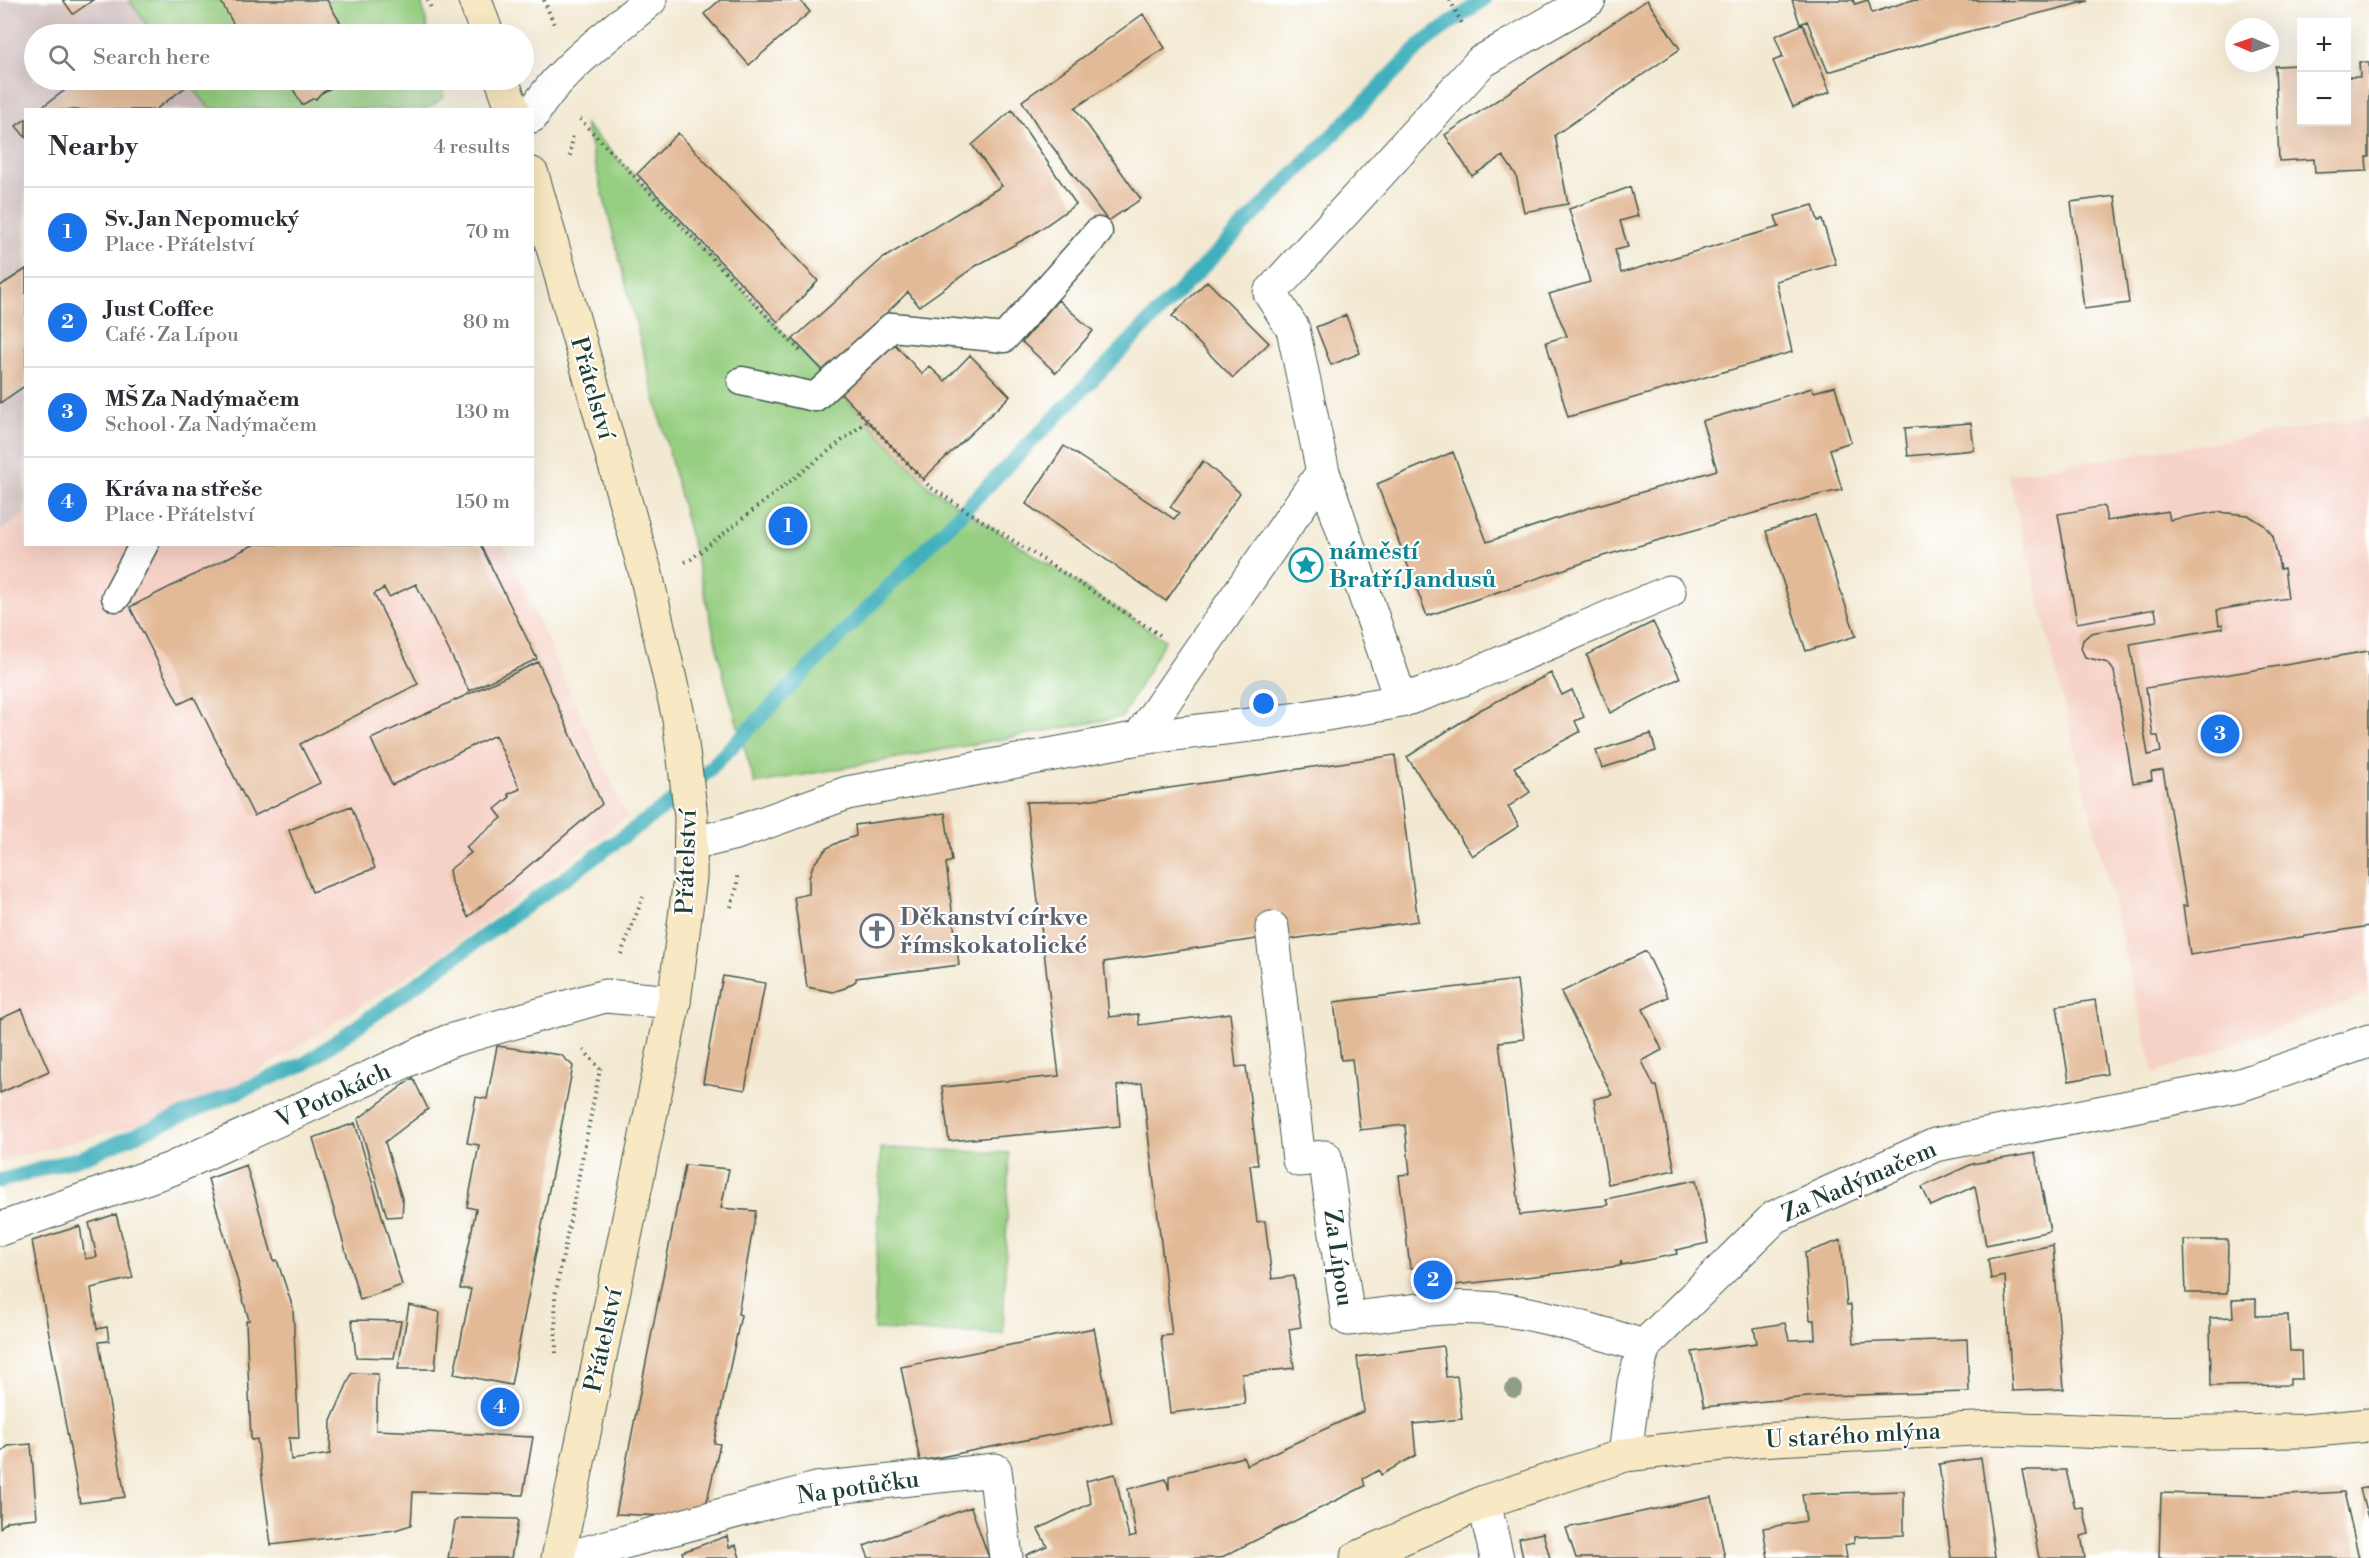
<!DOCTYPE html>
<html lang="en">
<head>
<meta charset="utf-8">
<style>
  :root { --surface:#fff; --page:#f7f7f7; --text:#2b2b33; --muted:#7c7c81; --line:#e1e1e2; --accent:#1a73e8 }
  body { margin:0; font-family:"Libre Bodoni",serif; background:var(--page); color:var(--text) }
  .controls { position:absolute; right:18px; top:18px; display:grid; overflow:hidden; border-radius:0px; box-shadow:0 6px 24px #0002 }
  .controls button { width:54px; height:54px; display:grid; place-items:center; padding:0; border:0; border-bottom:2px solid var(--line); background:var(--surface); color:var(--text); font:30px sans-serif }
  .compass { position:absolute; left:2225px; top:18px; width:54px; height:54px; border-radius:50%; background:var(--surface); box-shadow:0 6px 24px #0002; rotate:272deg }
  .you { position:absolute; left:1264px; top:704px; width:21px; height:21px; margin:-15px; border:4px solid #fff; border-radius:50%; background:#1a73e8; box-shadow:0 0 0 9px #1a73e833 }
  .badge { display:grid; place-items:center; width:39px; height:39px; border-radius:50%; background:var(--accent); color:#fff; font-size:20px; font-weight:700 }
  .pin { position:absolute; translate:-50% -50%; border:3px solid #fff; box-shadow:0 2px 6px #0006 }
  .list { margin:0; padding:0; list-style:none }
  h2 { display:flex; justify-content:space-between; align-items:center; height:78px; margin:0; padding:0 24px; font-size:26px }
  h2 small { font-size:20px; font-weight:400; color:var(--muted) }
  .list li { display:grid; grid-template-columns:39px 1fr auto; gap:18px; align-items:center; box-sizing:border-box; height:90px; padding:0 24px; border-top:2px solid var(--line) }
  .list b { display:block; font-size:22px; white-space:nowrap }
  .list p { margin:0; font-size:20px; white-space:nowrap; color:var(--muted) }
  .list em { font-size:20px; font-style:normal; color:var(--muted) }
  .icon { flex:none; width:33px; height:33px; fill:none; stroke:currentColor; stroke-width:2; stroke-linecap:round; stroke-linejoin:round }
  .map { position:relative; flex:none; width:2369px; height:1558px; overflow:hidden }
  .search { position:absolute; background:var(--surface); box-shadow:0 6px 24px #0002; left:24px; top:24px; width:510px; height:66px; display:flex; align-items:center; gap:15px; box-sizing:border-box; padding:0 21px; border-radius:33px; color:var(--muted); font-size:22px }
  .panel { position:absolute; background:var(--surface); box-shadow:0 6px 24px #0002; left:24px; top:108px; width:510px; height:438px; border-radius:0px }
  .map>svg:first-child { display:block }
  .built { fill:#f6d1c6 }
  .industrial { fill:#d1bfbf }
  .green { fill:#97cf82; stroke:#5b865b; stroke-width:1.5 }
  .lines { fill:none; stroke-linecap:round; stroke-linejoin:round }
  .stream { stroke:#41b0bc; stroke-width:15 }
  .building { fill:#e3ba97 }
  .lane-casing { stroke:#3f574c; stroke-width:31 }
  .street-casing { stroke:#3f574c; stroke-width:35 }
  .secondary-casing { stroke:#3f574c; stroke-width:35 }
  .path { stroke:#3f574c; stroke-width:4; stroke-dasharray:1.5 4.5; stroke-linecap:butt }
  .lane { stroke:#fff; stroke-width:28 }
  .street { stroke:#fff; stroke-width:33 }
  .secondary { stroke:#f8e8c3; stroke-width:33 }
  .tree { fill:#8f9f86 }
  .labels { text-anchor:middle; stroke-width:4.5; stroke-linejoin:round; paint-order:stroke }
  .street-label { font-size:24px; fill:#1f3d34; stroke:#fff }
  .culture-label { font-size:24px; font-weight:bold; fill:#0d838f; stroke:#fff; text-anchor:start }
  .worship-label { font-size:24px; font-weight:bold; fill:#5b616d; stroke:#fff; text-anchor:start }
</style>
</head>
<body>
<div class="map">
<svg width="2369" height="1558" viewBox="0 0 2369 1558">
  <rect width="100%" height="100%" fill="#fff"/>
  <filter id="ink" filterUnits="userSpaceOnUse"><feTurbulence type="fractalNoise" baseFrequency=".0167" numOctaves="2"/><feDisplacementMap in="SourceGraphic" scale="12" xChannelSelector="R" yChannelSelector="G"/><feConvolveMatrix kernelMatrix="1 2 1 2 8 2 1 2 1" color-interpolation-filters="sRGB"/></filter>
  <filter id="wash" filterUnits="userSpaceOnUse"><feTurbulence type="fractalNoise" baseFrequency=".008" numOctaves="4" result="noise"/><feDisplacementMap in="SourceGraphic" scale="24" xChannelSelector="R" yChannelSelector="G"/><feGaussianBlur stdDeviation="1.35" result="paint"/><feColorMatrix in="noise" values="0 0 0 0 0 0 0 0 0 0 0 0 0 0 0 0 0 1.4 0 .05"/><feComposite in="paint" operator="in"/></filter>
  <g filter="url(#wash)">
    <rect width="100%" height="100%" fill="#f3e9d2"/>
    <path class="built" d="M 2369,418 L 2369,994 L 2154,1074 L 2008,474 Z
      M 25,514 L 26,544 L 504,545 L 627,817 L 441,955 L 200,1109 L 0,1161 L 0,532 Z"/>
    <path class="industrial" d="M 0,0 L 128,0 L 154,34 L 34,34 L 34,80 L 187,80 L 210,109 L 26,110 L 25,514 L 0,532 Z"/>
    <path class="green" d="M 129,0 L 421,0 L 429,34 L 154,34 Z
      M 187,80 L 440,80 L 444,97 L 427,109 L 210,109 Z
      M 585,124 L 930,487 L 1165,640 L 1122,717 L 755,784 L 725,681 L 699,570 Z
      M 881,1148 L 1009,1153 L 1003,1334 L 874,1330 Z"/>
    <g class="lines">
      <path class="stream" d="M 0,1181 L 86,1156 L 306,1063 L 690,789 L 1424,42 L 1483,0"/>
    </g>
    <g id="blocks">
      <path class="building" d="M 63,0 L 93,0 L 73,14 Z
        M 220,0 L 327,0 L 347,34 L 239,34 Z
        M 720,0 L 800,0 L 810,12 L 749,65 L 704,14 Z
        M 1647,0 L 1680,49 L 1555,135 L 1568,204 L 1524,212 L 1516,175 L 1503,156 L 1472,176 L 1445,135 Z
        M 1792,0 L 1853,0 L 1855,4 L 1868,0 L 1872,13 L 1912,0 L 2088,1 L 1951,36 L 1828,72 L 1807,21 L 1800,24 Z
        M 1143,14 L 1165,48 L 1075,108 L 1141,199 L 1108,221 L 1040,130 L 1022,101 Z
        M 1803,24 L 1830,92 L 1793,107 L 1773,61 L 1783,57 L 1775,36 Z
        M 2359,62 L 2369,62 L 2369,157 L 2366,157 L 2367,171 L 2315,173 L 2314,159 L 2279,161 L 2275,66 L 2302,65 L 2302,122 L 2346,122 L 2346,77 L 2360,77 Z
        M 79,80 L 184,80 L 188,85 L 155,110 L 38,110 Z
        M 288,80 L 345,80 L 320,94 L 316,99 L 314,98 L 302,105 Z
        M 1012,110 L 1076,204 L 1032,235 L 976,266 L 919,306 L 908,292 L 825,373 L 793,339 L 882,259 L 1002,186 L 972,145 Z
        M 26,119 L 26,138 L 16,126 Z
        M 678,133 L 818,281 L 778,322 L 637,174 Z
        M 1630,187 L 1638,216 L 1620,221 L 1628,247 L 1615,250 L 1621,273 L 1779,227 L 1775,216 L 1813,205 L 1818,221 L 1822,220 L 1836,264 L 1776,281 L 1792,352 L 1568,417 L 1546,342 L 1567,336 L 1549,294 L 1590,282 L 1569,209 Z
        M 2115,196 L 2129,303 L 2084,309 L 2071,202 Z
        M 26,269 L 26,385 L 0,403 L 0,286 Z
        M 1207,281 L 1269,343 L 1233,378 L 1172,316 Z
        M 1058,300 L 1093,331 L 1056,373 L 1022,342 Z
        M 1346,315 L 1360,353 L 1331,365 L 1316,327 Z
        M 890,339 L 922,374 L 929,366 L 945,381 L 970,355 L 1010,396 L 923,479 L 839,391 Z
        M 1835,386 L 1851,442 L 1830,449 L 1842,490 L 1818,495 L 1603,556 L 1427,616 L 1377,484 L 1453,452 L 1487,542 L 1588,508 L 1717,470 L 1702,421 L 1812,388 L 1814,392 Z
        M 1971,423 L 1974,450 L 1908,456 L 1905,428 Z
        M 1064,446 L 1174,519 L 1179,513 L 1170,507 L 1203,461 L 1240,493 L 1166,601 L 1026,504 Z
        M 2104,506 L 2107,521 L 2168,511 L 2170,520 L 2216,512 L 2248,515 L 2264,525 L 2273,536 L 2280,569 L 2284,568 L 2288,598 L 2217,610 L 2219,625 L 2223,624 L 2223,628 L 2130,644 L 2148,755 L 2161,752 L 2158,736 L 2153,736 L 2146,688 L 2369,651 L 2369,926 L 2190,955 L 2183,906 L 2187,906 L 2163,770 L 2151,772 L 2152,780 L 2133,783 L 2114,671 L 2108,663 L 2085,657 L 2081,648 L 2083,640 L 2091,633 L 2157,621 L 2155,609 L 2077,623 L 2058,514 Z
        M 1815,515 L 1856,636 L 1806,651 L 1766,531 Z
        M 255,544 L 480,544 L 537,659 L 469,691 L 416,584 L 389,597 L 384,588 L 374,594 L 418,684 L 300,744 L 320,783 L 254,816 L 194,697 L 179,704 L 130,607 Z
        M 1653,622 L 1680,678 L 1610,713 L 1587,655 Z
        M 538,662 L 602,804 L 468,917 L 451,882 L 449,870 L 471,853 L 466,847 L 502,818 L 495,809 L 510,797 L 508,794 L 520,789 L 495,735 L 392,785 L 371,739 Z
        M 1551,673 L 1562,695 L 1572,690 L 1584,717 L 1575,721 L 1580,732 L 1514,767 L 1530,792 L 1508,807 L 1519,826 L 1472,856 L 1407,757 L 1478,711 Z
        M 1651,734 L 1656,751 L 1602,768 L 1596,751 Z
        M 1395,755 L 1418,921 L 1285,940 L 1263,938 L 1104,962 L 1109,1017 L 1138,1014 L 1139,1025 L 1230,1013 L 1236,1067 L 1246,1066 L 1258,1165 L 1250,1165 L 1257,1222 L 1265,1221 L 1272,1279 L 1294,1276 L 1301,1327 L 1289,1329 L 1294,1368 L 1242,1374 L 1245,1404 L 1170,1413 L 1161,1336 L 1172,1335 L 1142,1083 L 1117,1086 L 1120,1126 L 949,1141 L 942,1087 L 1059,1076 L 1026,802 L 1080,801 Z
        M 351,806 L 375,868 L 312,892 L 289,830 Z
        M 945,813 L 952,861 L 946,863 L 959,965 L 856,978 L 856,981 L 845,988 L 833,992 L 807,987 L 794,897 L 809,894 L 809,878 L 813,865 L 827,848 L 841,841 L 856,836 L 855,825 Z
        M 1646,951 L 1668,997 L 1643,1009 L 1662,1050 L 1642,1061 L 1654,1086 L 1657,1086 L 1675,1170 L 1608,1184 L 1594,1099 L 1612,1095 L 1561,992 Z
        M 723,976 L 765,983 L 745,1090 L 703,1083 L 719,990 L 720,990 Z
        M 1517,980 L 1524,1039 L 1499,1042 L 1520,1215 L 1608,1205 L 1606,1199 L 1696,1180 L 1708,1243 L 1676,1250 L 1677,1254 L 1622,1265 L 1621,1261 L 1620,1266 L 1447,1286 L 1444,1264 L 1410,1268 L 1399,1175 L 1410,1174 L 1405,1125 L 1360,1130 L 1352,1059 L 1341,1060 L 1334,1002 Z
        M 2095,1000 L 2107,1074 L 2069,1081 L 2057,1006 Z
        M 22,1009 L 49,1071 L 0,1093 L 0,1019 Z
        M 497,1046 L 561,1055 L 573,1066 L 511,1385 L 454,1374 L 471,1289 L 460,1289 L 476,1209 L 467,1207 L 479,1145 L 467,1143 L 476,1097 L 487,1099 Z
        M 413,1078 L 428,1109 L 385,1142 L 403,1202 L 402,1216 L 387,1217 L 358,1119 Z
        M 355,1123 L 402,1285 L 360,1300 L 313,1138 Z
        M 2035,1153 L 2050,1231 L 1986,1245 L 1975,1186 L 1931,1206 L 1922,1187 L 1972,1164 Z
        M 246,1165 L 274,1261 L 277,1260 L 293,1308 L 299,1438 L 289,1438 L 291,1460 L 330,1454 L 331,1421 L 352,1373 L 378,1374 L 376,1430 L 533,1437 L 523,1495 L 413,1492 L 411,1525 L 395,1530 L 271,1545 L 257,1439 L 251,1440 L 246,1321 L 249,1320 L 208,1179 Z
        M 685,1165 L 729,1169 L 721,1208 L 756,1211 L 738,1314 L 741,1315 L 714,1443 L 720,1444 L 706,1505 L 666,1516 L 616,1514 Z
        M 116,1214 L 133,1278 L 91,1288 L 97,1329 L 107,1327 L 109,1341 L 99,1342 L 125,1497 L 80,1503 L 32,1241 L 80,1226 L 85,1259 L 97,1257 L 89,1223 Z
        M 1841,1240 L 1847,1305 L 1851,1305 L 1854,1343 L 1967,1339 L 1969,1392 L 1819,1396 L 1704,1407 L 1692,1352 L 1757,1343 L 1754,1328 L 1785,1323 L 1789,1340 L 1815,1339 L 1814,1320 L 1810,1320 L 1805,1253 Z
        M 2184,1240 L 2228,1240 L 2227,1293 L 2186,1293 Z
        M 2053,1245 L 2064,1389 L 2012,1391 L 2005,1276 L 1991,1279 L 1988,1259 Z
        M 2256,1299 L 2256,1316 L 2288,1315 L 2290,1351 L 2301,1351 L 2302,1379 L 2290,1379 L 2290,1385 L 2211,1386 L 2210,1318 L 2233,1317 L 2232,1300 Z
        M 409,1305 L 440,1312 L 435,1369 L 398,1369 Z
        M 352,1320 L 401,1321 L 394,1358 L 356,1357 Z
        M 1094,1328 L 1112,1423 L 920,1461 L 901,1367 Z
        M 1443,1346 L 1446,1377 L 1457,1376 L 1462,1419 L 1413,1424 L 1416,1455 L 1381,1475 L 1379,1470 L 1363,1479 L 1365,1486 L 1220,1558 L 1027,1558 L 1026,1555 L 1047,1546 L 1038,1529 L 1091,1503 L 1086,1481 L 1115,1474 L 1129,1538 L 1136,1536 L 1128,1489 L 1166,1479 L 1169,1490 L 1169,1476 L 1243,1457 L 1247,1465 L 1364,1411 L 1357,1357 Z
        M 31,1444 L 37,1518 L 7,1521 L 0,1528 L 0,1453 L 8,1446 Z
        M 1981,1458 L 1995,1558 L 1951,1558 L 1939,1464 Z
        M 2022,1470 L 2066,1470 L 2075,1508 L 2083,1507 L 2089,1534 L 2081,1536 L 2085,1558 L 2039,1558 Z
        M 2369,1487 L 2369,1518 L 2368,1518 L 2360,1489 Z
        M 1904,1491 L 1904,1535 L 1854,1537 L 1854,1543 L 1845,1545 L 1847,1558 L 1768,1558 L 1763,1528 L 1806,1521 L 1802,1494 Z
        M 2344,1492 L 2359,1558 L 2159,1558 L 2161,1493 L 2270,1496 Z
        M 1712,1497 L 1725,1558 L 1576,1558 L 1566,1528 Z
        M 971,1507 L 989,1558 L 869,1558 L 864,1546 Z
        M 461,1518 L 517,1519 L 518,1521 L 511,1558 L 448,1558 L 455,1522 Z
        M 1543,1533 L 1550,1558 L 1523,1558 L 1519,1538 Z
        M 727,1536 L 729,1547 L 736,1545 L 740,1558 L 684,1558 L 682,1552 Z"/>
    </g>
  </g>
  <g filter="url(#ink)">
    <use href="#blocks" fill-opacity="0" stroke="#3f574c" stroke-width="1.5"/>
    <g class="lines">
      <defs>
        <path id="lane" d="M 742,381 L 815,397 L 892,327 L 1004,338 L 1098,232
          M 116,597 L 144,544"/>
        <path id="street" d="M 532,116 C 554,73 613,32 650,0
          M 1401,701 L 1323,472 L 1293,329 L 1270,293 L 1481,62 L 1589,0
          M 1139,738 L 1323,472
          M 691,844 L 736,833 L 847,793 L 1139,738 L 1292,720 L 1401,701 L 1466,678 L 1669,592
          M 1272,928 L 1299,1160 L 1325,1157 L 1348,1319 C 1392,1314 1437,1305 1482,1308 C 1536,1310 1591,1331 1644,1346
          M 0,1229 L 171,1169 L 449,1041 L 605,996 L 674,1002
          M 1625,1455 L 1634,1383 L 1644,1346 L 1775,1217 L 1935,1145 L 2240,1085 L 2369,1041
          M 1484,1502 L 1497,1558
          M 567,1558 L 816,1489 L 995,1470 L 1006,1558"/>
        <path id="secondary" d="M 475,0 L 487,34
          M 502,80 L 513,110
          M 532,174 L 646,574 L 679,719 L 691,816 L 690,878 L 674,1002 L 558,1558
          M 1357,1558 L 1484,1502 L 1625,1455 L 1758,1440 L 1994,1428 L 2134,1433 L 2305,1431 L 2369,1425"/>
      </defs>
      <use href="#lane" class="lane-casing"/>
      <use href="#street" class="street-casing"/>
      <use href="#secondary" class="secondary-casing"/>
      <path class="path" d="M 428,0 L 432,11
        M 544,0 L 555,27
        M 1450,0 L 1463,26
        M 580,119 L 802,353
        M 570,156 L 573,134
        M 857,410 L 930,487 L 1160,635
        M 685,562 L 691,559 L 867,421
        M 731,907 L 737,887 L 737,874
        M 621,954 L 643,897
        M 556,1353 L 555,1296 L 600,1069 L 581,1047"/>
      <use href="#lane" class="lane"/>
      <use href="#street" class="street"/>
      <use href="#secondary" class="secondary"/>
    </g>
    <circle class="tree" cx="1514" cy="1389" r="9"/>
  </g>
  <defs>
    <symbol id="sight-ring" viewBox="-11 -11 22 22"><circle r="9.5" fill="#fff" stroke="#0f9aa8" stroke-width="1.5"/><path d="M0-6L1.8-2.2L6-1.7L2.9 1.2L3.7 5.4L0 3.3L-3.7 5.4L-2.9 1.2L-6-1.7L-1.8-2.2Z" fill="#0f9aa8"/></symbol>
    <symbol id="church-ring" viewBox="-11 -11 22 22"><circle r="9.5" fill="#fff" stroke="#6b7280" stroke-width="1.5"/><path d="M-1.2-6h2.4v3.5h3.3v2.4h-3.3V6h-2.4V-.1h-3.3v-2.4h3.3Z" fill="#6b7280"/></symbol>
  </defs>
  <g fill-rule="evenodd">
    <use href="#sight-ring" x="1287" y="546" width="38" height="38"/>
    <use href="#church-ring" x="858" y="912" width="38" height="38"/>
  </g>
  <g class="labels">
    <g class="street-label">
      <text transform="translate(593 388) rotate(74)" y="8">Přátelství</text>
      <text transform="translate(686 862) rotate(-88)" y="8">Přátelství</text>
      <text transform="translate(333 1095) rotate(-25)" y="8">V Potokách</text>
      <text transform="translate(1859 1181) rotate(-24)" y="8">Za Nadýmačem</text>
      <text transform="translate(1339 1258) rotate(82)" y="8">Za Lípou</text>
      <text transform="translate(603 1340) rotate(-78)" y="8">Přátelství</text>
      <text transform="translate(1853 1435) rotate(-3)" y="8">U starého mlýna</text>
      <text transform="translate(858 1487) rotate(-8)" y="8">Na potůčku</text>
    </g>
    <g class="culture-label">
      <text x="1329" y="559">náměstí<tspan x="1329" dy="28">Bratří Jandusů</tspan></text>
    </g>
    <g class="worship-label">
      <text x="900" y="925">Děkanství církve<tspan x="900" dy="28">římskokatolické</tspan></text>
    </g>
  </g>
</svg>
<div class="controls">
<button>+</button>
<button>−</button>
</div>
<svg class="compass" viewBox="-18 -18 36 36"><path d="M0-13l5 13h-10z" fill="#e53935"/><path d="M0 13l5-13h-10z" fill="#7c7c81"/></svg>
<div class="you"></div>
<div class="pin badge" style="left:788px;top:526px">1</div>
<div class="pin badge" style="left:1433px;top:1280px">2</div>
<div class="pin badge" style="left:2220px;top:734px">3</div>
<div class="pin badge" style="left:500px;top:1407px">4</div>
<div class="search"><svg class="icon" aria-label="search" viewBox="0 0 24 24"><circle cx="10" cy="10" r="6"/><path d="M15 15l6 6"/></svg>Search here</div>
<section class="panel">
<h2>Nearby<small>4 results</small></h2>
<ul class="list">
<li><span class="badge">1</span><div><b>Sv. Jan Nepomucký</b><p>Place · Přátelství</p></div><em>70 m</em></li>
<li><span class="badge">2</span><div><b>Just Coffee</b><p>Café · Za Lípou</p></div><em>80 m</em></li>
<li><span class="badge">3</span><div><b>MŠ Za Nadýmačem</b><p>School · Za Nadýmačem</p></div><em>130 m</em></li>
<li><span class="badge">4</span><div><b>Kráva na střeše</b><p>Place · Přátelství</p></div><em>150 m</em></li>
</ul>
</section>
</div>
</body>
</html>
